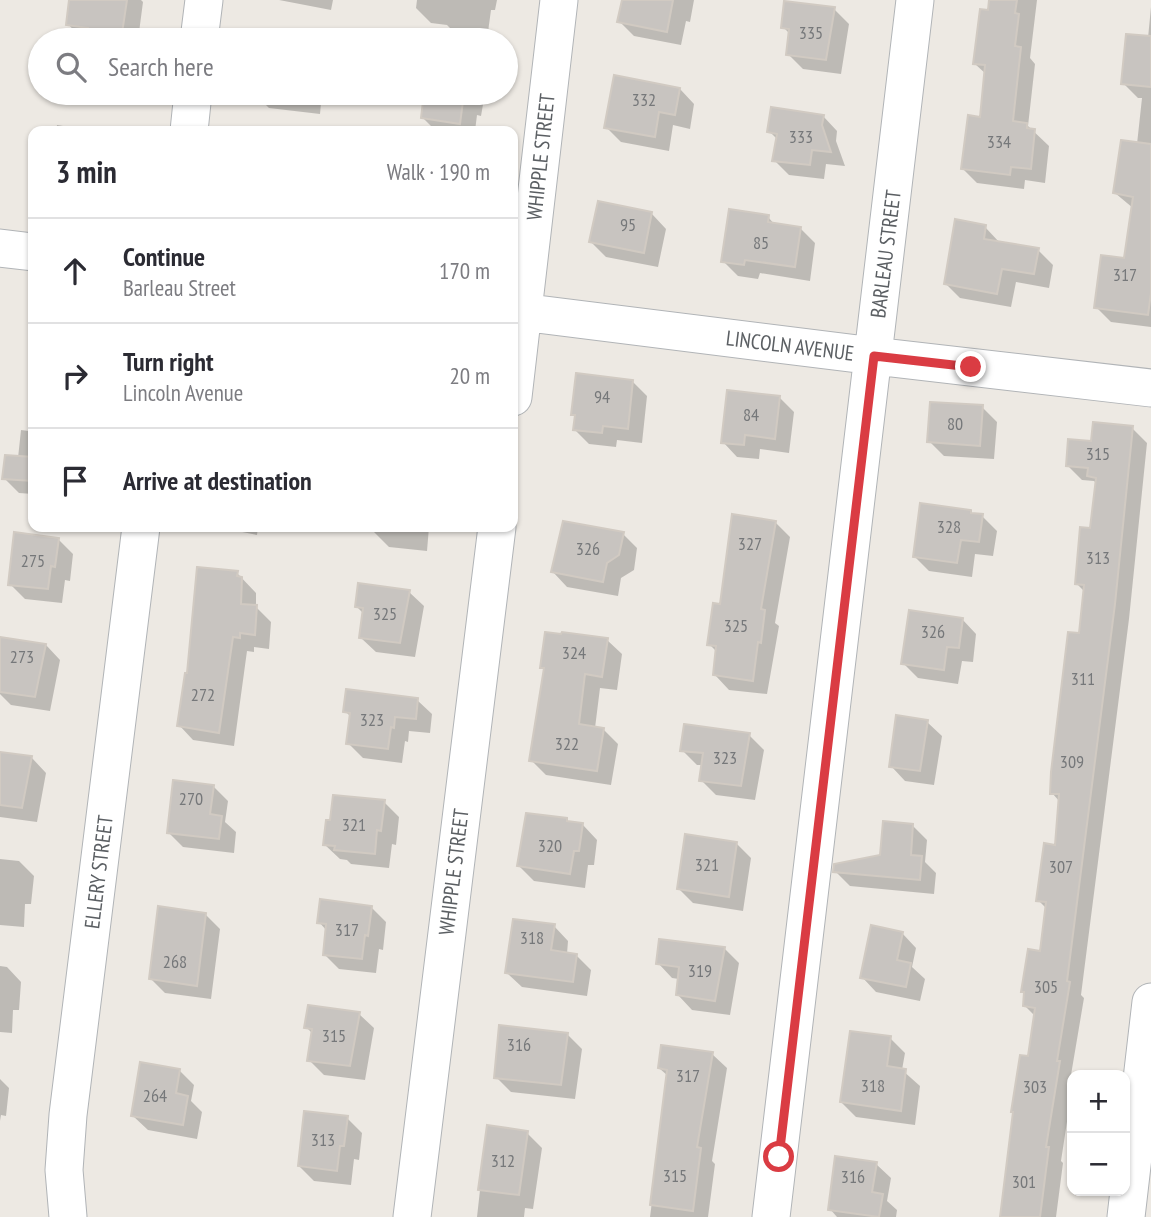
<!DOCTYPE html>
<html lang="en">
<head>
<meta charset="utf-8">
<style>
  :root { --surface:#fff; --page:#f7f7f7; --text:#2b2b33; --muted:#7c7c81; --line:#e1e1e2 }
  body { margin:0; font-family:"PT Sans Narrow",sans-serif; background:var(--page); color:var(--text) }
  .controls { position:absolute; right:21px; bottom:21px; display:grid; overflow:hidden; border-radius:14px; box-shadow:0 2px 5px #0004 }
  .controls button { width:63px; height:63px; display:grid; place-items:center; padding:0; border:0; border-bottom:2px solid var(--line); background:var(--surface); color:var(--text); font:35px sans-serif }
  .stop { position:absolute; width:21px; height:21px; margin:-16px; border:5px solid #da3c43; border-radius:50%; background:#fff }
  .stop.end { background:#da3c43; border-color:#fff; box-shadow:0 2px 7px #0008 }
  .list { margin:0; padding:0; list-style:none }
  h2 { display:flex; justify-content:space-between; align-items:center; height:91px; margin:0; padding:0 28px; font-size:30px }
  h2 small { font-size:23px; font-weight:400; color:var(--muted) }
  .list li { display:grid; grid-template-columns:46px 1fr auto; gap:21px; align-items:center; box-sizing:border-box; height:105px; padding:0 28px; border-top:2px solid var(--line) }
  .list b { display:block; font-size:26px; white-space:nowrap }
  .list p { margin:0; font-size:23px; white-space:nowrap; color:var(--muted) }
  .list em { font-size:23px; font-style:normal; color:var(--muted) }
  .icon { flex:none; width:38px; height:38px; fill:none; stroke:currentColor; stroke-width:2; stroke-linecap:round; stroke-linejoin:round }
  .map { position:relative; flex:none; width:1151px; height:1217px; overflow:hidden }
  .search { position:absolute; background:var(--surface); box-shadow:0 2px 5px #0004; left:28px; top:28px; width:490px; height:77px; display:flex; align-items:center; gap:18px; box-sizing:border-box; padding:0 24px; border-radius:38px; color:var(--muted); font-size:26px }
  .panel { position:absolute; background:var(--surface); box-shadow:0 2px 5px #0004; left:28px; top:126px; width:490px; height:406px; border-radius:14px }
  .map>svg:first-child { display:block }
  .shadow { fill:#0003 }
  .building { fill:#c8c4c0; stroke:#d1cac2; stroke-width:2 }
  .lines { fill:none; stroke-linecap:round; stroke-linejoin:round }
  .minor-casing { stroke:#b1b4b7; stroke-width:39 }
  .minor { stroke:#fff; stroke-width:37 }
  .route { stroke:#da3c43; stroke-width:9 }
  .labels { text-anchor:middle; stroke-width:5; stroke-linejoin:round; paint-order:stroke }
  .number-label { font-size:18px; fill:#76787a }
  .street-label { font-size:21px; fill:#5b5f63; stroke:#fff }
</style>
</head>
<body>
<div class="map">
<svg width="1151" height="1217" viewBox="0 0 1151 1217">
  <rect width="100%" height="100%" fill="#ede9e3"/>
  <path class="shadow" d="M 71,0 L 141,0 L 143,2 L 138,40 L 82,39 L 68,24 Z
    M 279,0 L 333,0 L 331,10 Z
    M 417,0 L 497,0 L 495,10 L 491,10 L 488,32 L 450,28 L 447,25 L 431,23 L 416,8 Z
    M 623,0 L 694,0 L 690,22 L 686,21 L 681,45 L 634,36 L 619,21 Z
    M 991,0 L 1037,0 L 1030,58 L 1035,64 L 1028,126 L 1049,146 L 1045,183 L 1025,180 L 1024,189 L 977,183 L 962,168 L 981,119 L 986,74 L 975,64 Z
    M 1151,7 L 1151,327 L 1111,322 L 1096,307 L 1125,260 L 1133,208 L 1115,193 L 1137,144 L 1142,98 L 1138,98 L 1123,83 L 1148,38 Z
    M 834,9 L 849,24 L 841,74 L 803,69 L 788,54 L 791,35 L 783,27 Z
    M 680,89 L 694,104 L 690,129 L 673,125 L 669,151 L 621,142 L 606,127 Z
    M 254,93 L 322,93 L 320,114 L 269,108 Z
    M 421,93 L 485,93 L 481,116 L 477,115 L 475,131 L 436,131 L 423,118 L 425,97 Z
    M 823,116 L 837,131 L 836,141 L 845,166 L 826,164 L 824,179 L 789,175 L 774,160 L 777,139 L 769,131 Z
    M 57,125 L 94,131 L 56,131 Z
    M 652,214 L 666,229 L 658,267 L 606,257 L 591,242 Z
    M 768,217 L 775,225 L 800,228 L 815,243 L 810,281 L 760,273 L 758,279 L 738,276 L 723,261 Z
    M 985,227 L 1000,243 L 1038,250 L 1053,265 L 1049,288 L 1016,282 L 1011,307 L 960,298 L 946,284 Z
    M 633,382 L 647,396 L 642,443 L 617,440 L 616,447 L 589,444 L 574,429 L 576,417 L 573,414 Z
    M 779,397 L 794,412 L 789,453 L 760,449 L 759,459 L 737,457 L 723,442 Z
    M 982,407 L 997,422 L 994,459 L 944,456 L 929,441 Z
    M 1132,428 L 1147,443 L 1129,619 L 1081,995 L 1084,998 L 1071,1075 L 1072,1089 L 1061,1161 L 1063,1163 L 1056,1217 L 1001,1217 L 1015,1114 L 1012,1111 L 1030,1058 L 1035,1016 L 1024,1005 L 1041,953 L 1047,909 L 1038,900 L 1056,847 L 1060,802 L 1052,793 L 1080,635 L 1085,592 L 1076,583 L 1092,530 L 1097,484 L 1094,481 L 1082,480 L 1067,465 L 1092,443 Z
    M 29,429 L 33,429 L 33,494 L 19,493 L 4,478 L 18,458 L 21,430 L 29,431 Z
    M 970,512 L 973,515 L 982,516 L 997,531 L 993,556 L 975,554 L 972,577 L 929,571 L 914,556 Z
    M 775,522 L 790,537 L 775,623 L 779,626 L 767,694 L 729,690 L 715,675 L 717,652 L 709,644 L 722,606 Z
    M 217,527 L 258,527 L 257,535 Z
    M 375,527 L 434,527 L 434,529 L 429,527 L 427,551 L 389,547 L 374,532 Z
    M 623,534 L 637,548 L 634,570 L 621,578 L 618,596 L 567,587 L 553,572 Z
    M 58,539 L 73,554 L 70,581 L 65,580 L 62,603 L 25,599 L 10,584 Z
    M 237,573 L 256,593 L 256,607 L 271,622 L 269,649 L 254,647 L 254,652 L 247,651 L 234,746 L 193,740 L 179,725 Z
    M 409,592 L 424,606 L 415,657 L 376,652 L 361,638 L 364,614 L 357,607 Z
    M 962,619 L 976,634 L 973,662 L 962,661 L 958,684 L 918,678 L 903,663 Z
    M 0,639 L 46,645 L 60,660 L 50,711 L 11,705 L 0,694 Z
    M 607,640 L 622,654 L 617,690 L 600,688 L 595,728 L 603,729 L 618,744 L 611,785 L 546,775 L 531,760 L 545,670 L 542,667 Z
    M 417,700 L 432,714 L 430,733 L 409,731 L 408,742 L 405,741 L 402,763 L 363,758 L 348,743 L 352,718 L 345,711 Z
    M 927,722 L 942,736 L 934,785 L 905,781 L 891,766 Z
    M 749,735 L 764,750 L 755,800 L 716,795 L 701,780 L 703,765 L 697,765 L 682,750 Z
    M 0,754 L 32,758 L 46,773 L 37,822 L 0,817 Z
    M 213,786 L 228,801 L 225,822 L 236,832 L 234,853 L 183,847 L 168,832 Z
    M 384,802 L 399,817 L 396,845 L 392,844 L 389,868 L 351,864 L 347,860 L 340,859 L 325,845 Z
    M 566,820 L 570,823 L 583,825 L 597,840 L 594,865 L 588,865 L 585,888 L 534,881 L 519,866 Z
    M 913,826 L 927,840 L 925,862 L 936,873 L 934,894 L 850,886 L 835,871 L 882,857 Z
    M 736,843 L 751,858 L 743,911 L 693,903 L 679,889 Z
    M 0,859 L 19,861 L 34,876 L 31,904 L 25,904 L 24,927 L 0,925 Z
    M 371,907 L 386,922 L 383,950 L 379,949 L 376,973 L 339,969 L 324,954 L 327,931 L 319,922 Z
    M 205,914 L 220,929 L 211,999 L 165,993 L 150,978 Z
    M 554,926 L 568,941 L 567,954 L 576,955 L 591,970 L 587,996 L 522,987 L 507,973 Z
    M 902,933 L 916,948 L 912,967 L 925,979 L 920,1001 L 876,992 L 862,977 Z
    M 724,948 L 739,963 L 730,1015 L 692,1010 L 678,995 L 679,979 L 672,978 L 658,963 Z
    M 0,966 L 7,967 L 21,982 L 19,1010 L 13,1010 L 12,1033 L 0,1032 Z
    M 359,1014 L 374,1028 L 365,1080 L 324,1075 L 309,1060 L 313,1034 L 306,1027 Z
    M 567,1034 L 582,1049 L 575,1099 L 511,1092 L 496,1077 Z
    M 890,1038 L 905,1053 L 902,1070 L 920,1086 L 915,1125 L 856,1117 L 841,1102 Z
    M 712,1054 L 727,1068 L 712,1161 L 715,1164 L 708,1217 L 650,1217 L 668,1076 L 659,1068 Z
    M 179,1070 L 194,1085 L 191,1101 L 202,1112 L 197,1139 L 148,1130 L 133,1116 Z
    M 0,1079 L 9,1088 L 6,1116 L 1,1115 L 0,1121 Z
    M 347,1118 L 362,1133 L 359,1160 L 354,1159 L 351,1185 L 314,1181 L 299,1166 Z
    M 527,1133 L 542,1148 L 533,1209 L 525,1208 L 524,1217 L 477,1217 L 480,1190 Z
    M 876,1164 L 891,1178 L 887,1201 L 897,1210 L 896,1217 L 837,1217 L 830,1209 Z"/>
  <path class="building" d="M 69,0 L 127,0 L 121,40 L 86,40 L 88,28 L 66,25 Z
    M 622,0 L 673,0 L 667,32 L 617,22 Z
    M 989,0 L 1017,0 L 1015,13 L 1019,14 L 1015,46 L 1021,47 L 1013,121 L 1027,123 L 1027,128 L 1035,129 L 1031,169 L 1011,167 L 1010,175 L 961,169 L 968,115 L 980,117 L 985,65 L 973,64 L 980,9 L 988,10 Z
    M 784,1 L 835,7 L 826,60 L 786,55 L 789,29 L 781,28 Z
    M 1126,34 L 1151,36 L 1151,87 L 1121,84 Z
    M 614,75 L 680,88 L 675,115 L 659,112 L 655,137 L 604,128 Z
    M 424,93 L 464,93 L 460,124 L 421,118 Z
    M 771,107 L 824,115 L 822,125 L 831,152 L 812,150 L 810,165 L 772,161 L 777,134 L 767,132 Z
    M 1121,140 L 1151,144 L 1151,293 L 1148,315 L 1094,308 L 1101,255 L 1124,258 L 1133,197 L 1113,193 Z
    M 598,201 L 652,212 L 644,253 L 589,242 Z
    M 729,209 L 769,215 L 768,222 L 801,227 L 795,267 L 745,260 L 744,265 L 721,262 Z
    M 955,219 L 986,225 L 984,239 L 1039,248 L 1034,274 L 1002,269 L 997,294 L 944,284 Z
    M 576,373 L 633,380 L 628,429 L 603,426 L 602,433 L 573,430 L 575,415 L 571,415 Z
    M 727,390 L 780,396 L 775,439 L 745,435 L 744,445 L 721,443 Z
    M 930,402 L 983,405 L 980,446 L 927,442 Z
    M 1093,422 L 1133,426 L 1115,604 L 1067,981 L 1070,982 L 1057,1061 L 1060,1061 L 1046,1147 L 1049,1147 L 1040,1217 L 1000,1217 L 1013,1112 L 1011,1112 L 1020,1055 L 1028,1056 L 1035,1008 L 1023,1006 L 1024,992 L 1021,992 L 1028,949 L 1040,951 L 1046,902 L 1036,901 L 1044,843 L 1055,845 L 1059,794 L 1050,794 L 1051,772 L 1068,632 L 1079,633 L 1084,585 L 1075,584 L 1080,527 L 1090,528 L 1096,478 L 1087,476 L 1088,468 L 1066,466 L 1068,439 L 1091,441 Z
    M 5,455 L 33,457 L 33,481 L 2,479 Z
    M 920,503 L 971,510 L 971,513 L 983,514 L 979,542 L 961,540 L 957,563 L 913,557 Z
    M 732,514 L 776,521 L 761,609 L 765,610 L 761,643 L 758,642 L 753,681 L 713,675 L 716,646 L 707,645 L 713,603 L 720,604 Z
    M 563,521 L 624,532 L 619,555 L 607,563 L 603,582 L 551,572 Z
    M 14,532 L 59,538 L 55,567 L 51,566 L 48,589 L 8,585 Z
    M 197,567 L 238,571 L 237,576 L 242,577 L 241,604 L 257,605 L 255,635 L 240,633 L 240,638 L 233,637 L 219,733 L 177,726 L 185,673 L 187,673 Z
    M 358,583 L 410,590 L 400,643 L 359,638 L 363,608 L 355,607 Z
    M 909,610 L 963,618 L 959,648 L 947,647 L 944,670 L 901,664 Z
    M 545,632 L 561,634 L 562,632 L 608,638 L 602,677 L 585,674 L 579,724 L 604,728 L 597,771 L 529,761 L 544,668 L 540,668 Z
    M 0,637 L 46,644 L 35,697 L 0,692 Z
    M 346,689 L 418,698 L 416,719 L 395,717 L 394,728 L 391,727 L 388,749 L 346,744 L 350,713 L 343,712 Z
    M 896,715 L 928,720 L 920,771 L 889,767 Z
    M 684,724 L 750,733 L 741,786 L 699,781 L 703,753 L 680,751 Z
    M 0,752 L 32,756 L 22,808 L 0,805 Z
    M 173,780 L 214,785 L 210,814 L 222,816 L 219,839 L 167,833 Z
    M 333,795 L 385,800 L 381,831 L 377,830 L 375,854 L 334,850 L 335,846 L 323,845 L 326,820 L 330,820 Z
    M 526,813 L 567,818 L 567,821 L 583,823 L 579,851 L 574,851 L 570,874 L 517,866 Z
    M 883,821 L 913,824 L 911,855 L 922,856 L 920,880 L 833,872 L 834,864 L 880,855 Z
    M 685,834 L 737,842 L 729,897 L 677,889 Z
    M 320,899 L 372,906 L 368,936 L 365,935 L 362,959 L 323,955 L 326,924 L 317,923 Z
    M 158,906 L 206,913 L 197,986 L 149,979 Z
    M 513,919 L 555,924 L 551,950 L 577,954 L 573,982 L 505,973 Z
    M 871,925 L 903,932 L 897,960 L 911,963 L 906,987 L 860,978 Z
    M 659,939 L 725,947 L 715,1001 L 676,995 L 679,967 L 656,964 Z
    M 308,1005 L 360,1012 L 350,1066 L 307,1061 L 312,1029 L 304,1028 Z
    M 499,1025 L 568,1033 L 561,1085 L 494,1078 Z
    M 850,1031 L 891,1036 L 887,1066 L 906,1069 L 901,1111 L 840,1102 Z
    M 661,1045 L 713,1052 L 697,1147 L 701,1148 L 693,1211 L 650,1205 L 667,1070 L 658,1068 Z
    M 140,1062 L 180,1069 L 176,1093 L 188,1096 L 183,1125 L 131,1116 Z
    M 304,1111 L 348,1116 L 344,1146 L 340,1146 L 337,1171 L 298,1166 Z
    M 487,1125 L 528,1131 L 519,1195 L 478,1190 Z
    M 835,1156 L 877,1162 L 872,1192 L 883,1194 L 879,1217 L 828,1210 Z"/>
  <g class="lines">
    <defs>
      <path id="minor" d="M 199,40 L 204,0
        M 189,131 L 193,93
        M 0,248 L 33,252
        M 513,311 L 874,356 L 1151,388
        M 513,397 L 559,0
        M 68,1217 L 64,1170 L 68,1115 L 141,527
        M 412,1217 L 497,527
        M 771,1217 L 915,0
        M 1126,1217 L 1151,1002"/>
    </defs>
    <use href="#minor" class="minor-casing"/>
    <use href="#minor" class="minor"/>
  </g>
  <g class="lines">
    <path class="route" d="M 779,1157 L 874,356 L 971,367"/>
  </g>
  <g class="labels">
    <g class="number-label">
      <text x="811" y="39">335</text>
      <text x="644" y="106">332</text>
      <text x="801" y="143">333</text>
      <text x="999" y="148">334</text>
      <text x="628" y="231">95</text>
      <text x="761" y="249">85</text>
      <text x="1125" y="281">317</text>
      <text x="602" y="403">94</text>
      <text x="751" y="421">84</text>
      <text x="955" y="430">80</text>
      <text x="1098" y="460">315</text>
      <text x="949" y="533">328</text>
      <text x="750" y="550">327</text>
      <text x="588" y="555">326</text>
      <text x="1098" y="564">313</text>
      <text x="33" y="567">275</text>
      <text x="385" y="620">325</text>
      <text x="736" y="632">325</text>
      <text x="933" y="638">326</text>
      <text x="574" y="659">324</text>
      <text x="22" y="663">273</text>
      <text x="1083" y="685">311</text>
      <text x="203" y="701">272</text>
      <text x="372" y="726">323</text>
      <text x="567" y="750">322</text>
      <text x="725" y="764">323</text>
      <text x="1072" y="768">309</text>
      <text x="191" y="805">270</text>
      <text x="354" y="831">321</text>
      <text x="550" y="852">320</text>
      <text x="707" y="871">321</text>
      <text x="1061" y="873">307</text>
      <text x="347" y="936">317</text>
      <text x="532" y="944">318</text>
      <text x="175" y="968">268</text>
      <text x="700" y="977">319</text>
      <text x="1046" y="993">305</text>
      <text x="334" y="1042">315</text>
      <text x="519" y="1051">316</text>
      <text x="688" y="1082">317</text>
      <text x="873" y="1092">318</text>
      <text x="1035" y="1093">303</text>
      <text x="155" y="1102">264</text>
      <text x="323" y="1146">313</text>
      <text x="503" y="1167">312</text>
      <text x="675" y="1182">315</text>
      <text x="853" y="1183">316</text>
      <text x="1024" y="1188">301</text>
    </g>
    <g class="street-label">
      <text transform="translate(541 157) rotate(-84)" y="7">WHIPPLE STREET</text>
      <text transform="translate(886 254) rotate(-83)" y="7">BARLEAU STREET</text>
      <text transform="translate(790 346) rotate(7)" y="7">LINCOLN AVENUE</text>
      <text transform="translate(99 872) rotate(-83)" y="7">ELLERY STREET</text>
      <text transform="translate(454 872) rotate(-83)" y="7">WHIPPLE STREET</text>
    </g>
  </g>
</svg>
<div class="controls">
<button>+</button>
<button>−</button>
</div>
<div class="stop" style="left:779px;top:1157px"></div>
<div class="stop end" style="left:971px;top:367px"></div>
<div class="search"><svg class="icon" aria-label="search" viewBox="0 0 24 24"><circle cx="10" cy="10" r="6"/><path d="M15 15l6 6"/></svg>Search here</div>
<section class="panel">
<h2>3 min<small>Walk · 190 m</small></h2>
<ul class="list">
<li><svg class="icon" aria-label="ahead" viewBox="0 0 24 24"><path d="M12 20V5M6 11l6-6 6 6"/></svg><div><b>Continue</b><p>Barleau Street</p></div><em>170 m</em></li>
<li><svg class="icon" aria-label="right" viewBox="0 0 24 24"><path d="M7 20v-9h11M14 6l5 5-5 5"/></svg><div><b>Turn right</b><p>Lincoln Avenue</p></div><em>20 m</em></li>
<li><svg class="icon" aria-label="arrive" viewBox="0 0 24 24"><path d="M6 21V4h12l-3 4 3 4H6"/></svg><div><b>Arrive at destination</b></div></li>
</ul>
</section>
</div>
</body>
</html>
